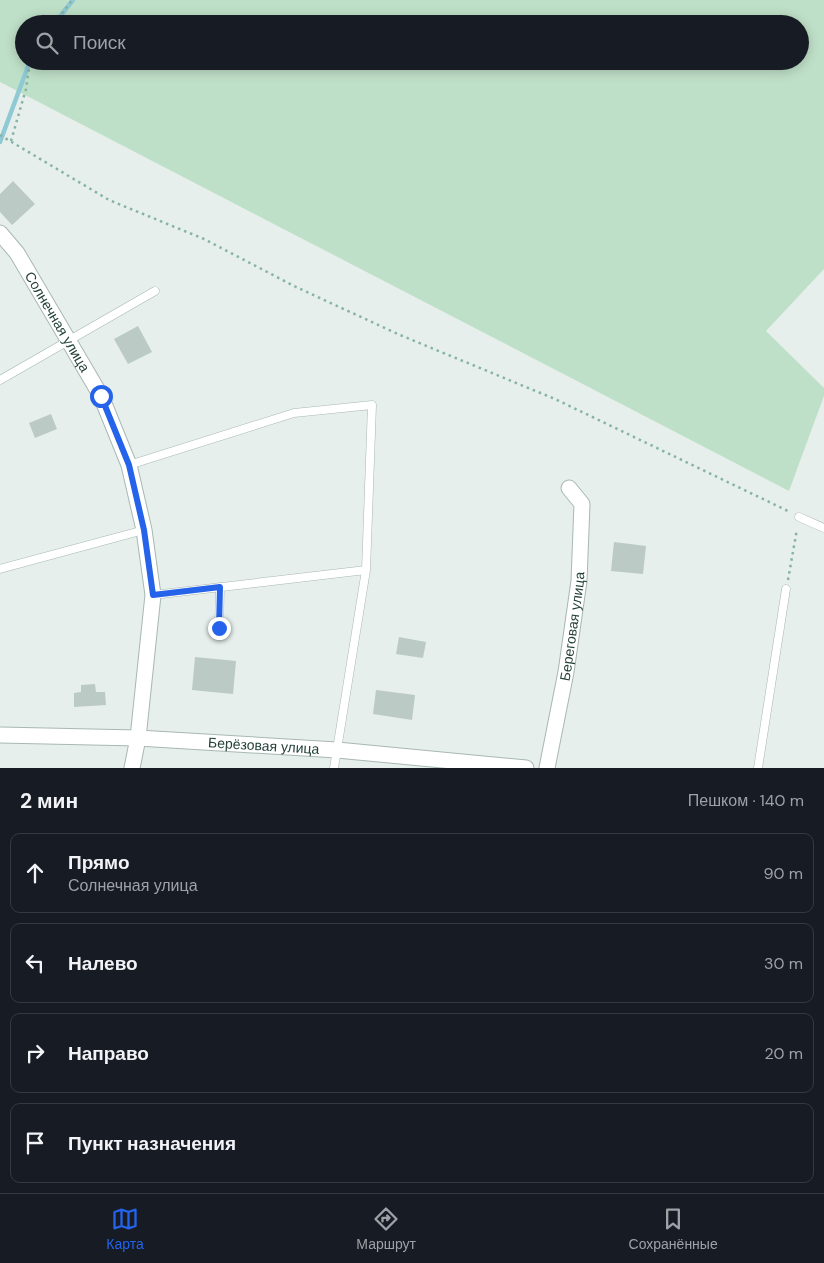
<!DOCTYPE html>
<html lang="ru">
<head>
<meta charset="utf-8">
<style>
  :root { --surface:#171b24; --page:#242831; --text:#f1f3f6; --muted:#9ea1a6; --line:#363941; --accent:#2563eb }
  body { margin:0; font-family:"DM Sans",sans-serif; background:var(--page); color:var(--text) }
  .stop { position:absolute; width:15px; height:15px; margin:-11px; border:4px solid #2563eb; border-radius:50%; background:#fff }
  .stop.end { background:#2563eb; border-color:#fff; box-shadow:0 1px 5px #0008 }
  .list { margin:0; padding:0; list-style:none }
  h2 { display:flex; justify-content:space-between; align-items:center; height:65px; margin:0; padding:0 20px; font-size:21px }
  h2 small { font-size:16px; font-weight:400; color:var(--muted) }
  .list li { display:grid; grid-template-columns:32px 1fr auto; gap:15px; align-items:center; box-sizing:border-box; height:80px; margin:0 10px 10px; padding:0 10px; border:1px solid var(--line); border-radius:10px }
  .list b { display:block; font-size:19px; white-space:nowrap }
  .list p { margin:0; font-size:16px; white-space:nowrap; color:var(--muted) }
  .list em { font-size:16px; font-style:normal; color:var(--muted) }
  .icon { flex:none; width:28px; height:28px; fill:none; stroke:currentColor; stroke-width:2; stroke-linecap:round; stroke-linejoin:round }
  .map { position:relative; flex:none; width:824px; height:768px; overflow:hidden }
  .search { position:absolute; background:var(--surface); box-shadow:0 2px 12px #0003; left:15px; right:15px; top:15px; height:55px; display:flex; align-items:center; gap:12px; box-sizing:border-box; padding:0 18px; border-radius:28px; color:var(--muted); font-size:19px }
  .sheet { height:425px; background:var(--surface) }
  nav { display:flex; justify-content:space-around; align-items:center; box-sizing:border-box; height:70px; border-top:1px solid var(--line); background:var(--surface); font-size:14px; color:var(--muted) }
  nav a { display:grid; justify-items:center; gap:2px }
  nav .on { color:var(--accent) }
  .map>svg:first-child { display:block }
  .green { fill:#bfe0c8; fill-rule:evenodd }
  .lines { fill:none; stroke-linecap:round; stroke-linejoin:round }
  .stream { stroke:#8ec9d4; stroke-width:4.5 }
  .building { fill:#bbcac4 }
  .service-casing { stroke:#a8b8b2; stroke-width:9 }
  .minor-casing { stroke:#a8b8b2; stroke-width:17 }
  .path { stroke:#86b3a5; stroke-width:2.5; stroke-dasharray:2.5 4; stroke-linecap:butt }
  .service { stroke:#fff; stroke-width:8 }
  .minor { stroke:#fff; stroke-width:15 }
  .route { stroke:#2563eb; stroke-width:6 }
  .labels { text-anchor:middle; stroke-width:4; stroke-linejoin:round; paint-order:stroke }
  .street-label { font-size:14px; fill:#24423a; stroke:#f7fbf9 }
</style>
</head>
<body>
<div class="map">
<svg width="824" height="768" viewBox="0 0 824 768">
  <rect width="100%" height="100%" fill="#e6efeb"/>
  <path class="green" d="M 0,0 L 824,0 L 824,269 L 766,331 L 824,388 L 824,396 L 789,491 L 0,82 ZM 24,24 L 800,24 L 800,61 L 24,61 Z"/>
  <g class="lines">
    <path class="stream" d="M 54,24 L 73,0
      M 0,142 L 30,61"/>
  </g>
  <path class="building" d="M 13,181 L 35,204 L 12,225 L 0,212 L 0,194 Z
    M 138,326 L 152,352 L 128,364 L 114,339 Z
    M 51,414 L 57,429 L 35,438 L 29,423 Z
    M 614,542 L 646,546 L 643,574 L 611,571 Z
    M 399,637 L 426,642 L 423,658 L 396,654 Z
    M 195,657 L 236,661 L 233,694 L 192,690 Z
    M 95,684 L 96,692 L 105,692 L 106,705 L 74,707 L 74,693 L 81,692 L 81,685 Z
    M 376,690 L 415,695 L 412,720 L 373,714 Z"/>
  <g class="lines">
    <defs>
      <path id="service" d="M 0,380 L 155,291
        M 129,465 L 294,413 L 372,405 L 366,570 L 334,768
        M 799,517 L 824,528
        M 0,569 L 144,530
        M 153,595 L 366,570
        M 219,628 L 220,587
        M 758,768 L 786,589"/>
      <g id="minor">
        <path id="s1" d="M 0,233 L 17,253 L 101,396 L 129,465 L 144,530 L 153,595 L 138,738 L 132,768"/>
        <path id="s2" d="M 0,735 L 138,738 L 337,750 L 526,768"/>
        <path id="s3" d="M 547,768 L 566,672 L 579,581 L 582,504 L 569,488"/>
      </g>
    </defs>
    <use href="#service" class="service-casing"/>
    <use href="#minor" class="minor-casing"/>
    <path class="path" d="M 54,24 L 72,0
      M 0,135 L 109,200 L 204,239 L 296,287 L 400,335 L 555,399 L 790,512
      M 11,141 L 26,89 L 30,61
      M 788,580 L 797,529"/>
    <use href="#service" class="service"/>
    <use href="#minor" class="minor"/>
  </g>
  <g class="lines">
    <path class="route" d="M 101,396 L 129,465 L 144,530 L 153,595 L 220,587 L 219,628"/>
  </g>
  <g class="labels">
    <g class="street-label">
      <text dy="5" stroke="none"><textPath href="#s1" startOffset="106">Солнечная улица</textPath></text>
      <text dy="5" stroke="none"><textPath href="#s3" startOffset="144">Береговая улица</textPath></text>
      <text dy="5" stroke="none"><textPath href="#s2" startOffset="264">Берёзовая улица</textPath></text>
    </g>
  </g>
</svg>
<div class="stop" style="left:101px;top:396px"></div>
<div class="stop end" style="left:219px;top:628px"></div>
<div class="search"><svg class="icon" aria-label="search" viewBox="0 0 24 24"><circle cx="10" cy="10" r="6"/><path d="M15 15l6 6"/></svg>Поиск</div>
</div>
<section class="sheet">
<h2>2 мин<small>Пешком · 140 m</small></h2>
<ul class="list">
<li><svg class="icon" aria-label="ahead" viewBox="0 0 24 24"><path d="M12 20V5M6 11l6-6 6 6"/></svg><div><b>Прямо</b><p>Солнечная улица</p></div><em>90 m</em></li>
<li><svg class="icon" aria-label="left" viewBox="0 0 24 24"><path d="M17 20v-9H6M10 6l-5 5 5 5"/></svg><div><b>Налево</b></div><em>30 m</em></li>
<li><svg class="icon" aria-label="right" viewBox="0 0 24 24"><path d="M7 20v-9h11M14 6l5 5-5 5"/></svg><div><b>Направо</b></div><em>20 m</em></li>
<li><svg class="icon" aria-label="arrive" viewBox="0 0 24 24"><path d="M6 21V4h12l-3 4 3 4H6"/></svg><div><b>Пункт назначения</b></div></li>
</ul>
</section>
<nav>
<a class="on"><svg class="icon" aria-label="map" viewBox="0 0 24 24"><path d="M3 6l6-2 6 2 6-2v14l-6 2-6-2-6 2zM9 4v14M15 6v14"/></svg>Карта</a>
<a><svg class="icon" aria-label="directions" viewBox="0 0 24 24"><path d="M12 3l9 9-9 9-9-9zM9 14v-3h6M13 9l2 2-2 2"/></svg>Маршрут</a>
<a><svg class="icon" aria-label="saved" viewBox="0 0 24 24"><path d="M7 4h10v16l-5-4-5 4z"/></svg>Сохранённые</a>
</nav>
</body>
</html>
